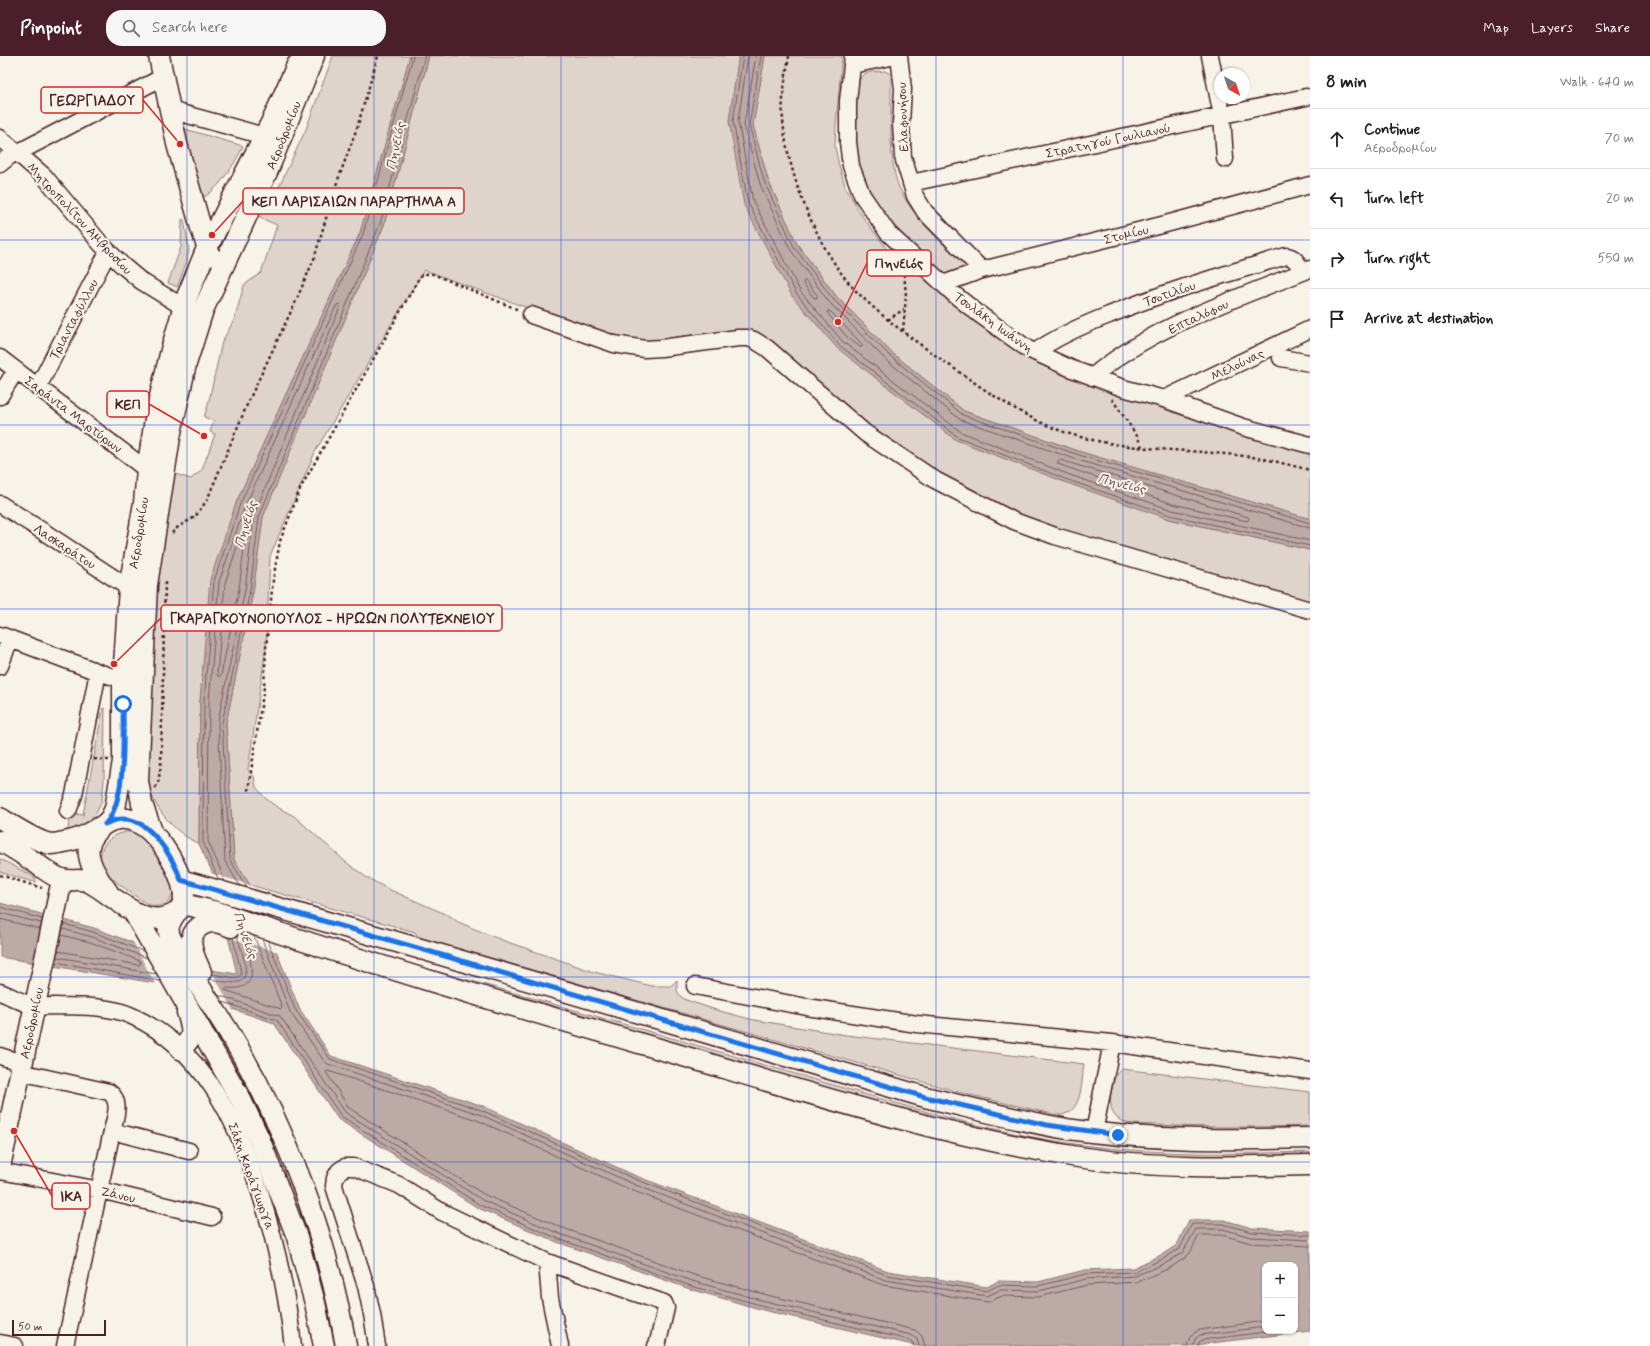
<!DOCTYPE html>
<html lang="en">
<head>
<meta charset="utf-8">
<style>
  :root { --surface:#fff; --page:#f6f6f6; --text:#222; --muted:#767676; --line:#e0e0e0; --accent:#4a1f2b }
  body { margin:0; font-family:Mynerve,sans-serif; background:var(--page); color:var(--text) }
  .controls { position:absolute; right:12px; bottom:12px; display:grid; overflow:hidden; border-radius:8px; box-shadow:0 1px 3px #0004 }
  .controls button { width:36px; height:36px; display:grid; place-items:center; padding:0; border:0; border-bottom:1px solid var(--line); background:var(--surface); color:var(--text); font:20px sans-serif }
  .compass { position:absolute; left:1214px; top:12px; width:36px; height:36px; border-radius:50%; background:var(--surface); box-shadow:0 1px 3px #0004; rotate:140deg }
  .scale { position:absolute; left:12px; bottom:10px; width:94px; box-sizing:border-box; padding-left:4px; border:2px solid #4a1f2b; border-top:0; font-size:11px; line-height:14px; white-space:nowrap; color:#4a1f2b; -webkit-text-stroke:3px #f7f3e8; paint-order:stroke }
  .stop { position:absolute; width:12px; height:12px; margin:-9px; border:3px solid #1a73e8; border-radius:50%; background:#fff }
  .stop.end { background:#1a73e8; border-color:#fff; box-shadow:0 1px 4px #0008 }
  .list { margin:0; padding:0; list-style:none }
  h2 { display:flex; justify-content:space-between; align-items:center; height:52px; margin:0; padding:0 16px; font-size:17px }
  h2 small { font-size:13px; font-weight:400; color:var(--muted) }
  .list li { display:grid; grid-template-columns:26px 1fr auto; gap:12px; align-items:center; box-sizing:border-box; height:60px; padding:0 16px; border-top:1px solid var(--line) }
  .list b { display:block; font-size:15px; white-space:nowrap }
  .list p { margin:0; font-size:13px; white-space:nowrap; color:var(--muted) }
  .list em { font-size:13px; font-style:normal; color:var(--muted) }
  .icon { flex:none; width:22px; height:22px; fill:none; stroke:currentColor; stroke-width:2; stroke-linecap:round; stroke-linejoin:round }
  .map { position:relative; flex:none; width:1310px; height:1290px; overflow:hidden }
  header { display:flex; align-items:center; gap:24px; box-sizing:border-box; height:56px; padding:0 20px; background:var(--accent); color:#fff }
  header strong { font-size:19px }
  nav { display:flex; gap:22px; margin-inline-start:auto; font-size:14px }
  .search { width:280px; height:36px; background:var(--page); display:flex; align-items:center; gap:10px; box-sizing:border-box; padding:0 14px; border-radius:16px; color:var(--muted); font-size:15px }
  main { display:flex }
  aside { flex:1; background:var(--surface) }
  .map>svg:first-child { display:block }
  .green { fill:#ded4cc; stroke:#947a7c }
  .water { fill:#bcaaa7; stroke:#8e7275; fill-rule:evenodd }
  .pier { fill:#f7f3e8 }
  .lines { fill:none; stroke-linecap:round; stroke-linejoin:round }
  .shore { stroke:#78575d; stroke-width:1 }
  .minor-casing { stroke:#4a1f2b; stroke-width:19 }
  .major-casing { stroke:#4a1f2b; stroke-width:23 }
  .path { stroke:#4a1f2b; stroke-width:2.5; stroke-dasharray:3 3; stroke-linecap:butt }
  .minor { stroke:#f7f3e8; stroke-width:16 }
  .major { stroke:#f7f3e8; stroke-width:20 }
  .route { stroke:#1a73e8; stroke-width:5 }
  .grid { fill:none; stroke:#1d4ed8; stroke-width:1; stroke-opacity:0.55 }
  .labels { text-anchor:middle; stroke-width:4; stroke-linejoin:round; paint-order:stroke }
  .street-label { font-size:13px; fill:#4a1f2b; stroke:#f7f3e8 }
  .water-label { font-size:14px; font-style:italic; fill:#6c4950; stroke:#f7f3e8 }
  .leader { fill:none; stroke:#d62828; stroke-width:1.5 }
  .callout-dot { fill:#d62828; stroke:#f7f3e8; stroke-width:1.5 }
  .callout { fill:#f7f3e8; stroke:#d62828; stroke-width:1.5 }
  .callout-label { font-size:14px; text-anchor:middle; font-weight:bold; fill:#4a1f2b }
</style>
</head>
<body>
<header>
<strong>Pinpoint</strong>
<div class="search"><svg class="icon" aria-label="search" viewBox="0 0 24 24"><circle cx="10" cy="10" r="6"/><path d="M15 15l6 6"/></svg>Search here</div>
<nav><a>Map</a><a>Layers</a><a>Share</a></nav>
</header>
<main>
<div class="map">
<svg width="1310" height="1290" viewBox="0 0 1310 1290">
  <rect width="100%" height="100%" fill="#f7f3e8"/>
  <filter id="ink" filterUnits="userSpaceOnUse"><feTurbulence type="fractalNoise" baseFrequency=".025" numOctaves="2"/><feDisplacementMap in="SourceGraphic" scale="8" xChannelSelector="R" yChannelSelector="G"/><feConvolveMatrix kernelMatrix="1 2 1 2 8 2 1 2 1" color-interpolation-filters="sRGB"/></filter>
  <g filter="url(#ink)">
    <path class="green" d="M 333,0 L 410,0 L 360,177 L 236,447 L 200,645 L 199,788 C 175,777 152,752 148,725 L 155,536 L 162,488 L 175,418 L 191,423 L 202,414 L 215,378 L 210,376 L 214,365 L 204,361 L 208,349 L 222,286 L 235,262 L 244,229 L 261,217 L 277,169 L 260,162 L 267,149 L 272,146 L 306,73 Z
      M 429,0 L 739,0 L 729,65 L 837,292 L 1169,463 L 1310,494 L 1310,545 L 1117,492 L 1015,457 L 865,377 L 751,283 L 655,291 L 544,258 L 424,214 L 316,394 L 270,500 L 266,592 L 248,714 L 254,720 L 256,731 L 265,742 L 277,751 L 294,760 L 347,807 L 366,821 L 388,833 L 450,860 L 458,866 L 499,883 L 594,916 L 652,930 L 671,930 L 677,924 L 677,935 L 681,941 L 686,944 L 716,954 L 754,964 L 846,979 L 1084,1008 C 1081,1027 1083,1060 1057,1059 L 966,1038 L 418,882 L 415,876 L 250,829 L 234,804 L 226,667 L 253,536 L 263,461 L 384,169 Z
      M 765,0 L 842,0 L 836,68 L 835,91 L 839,109 L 845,130 L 860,157 L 904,216 L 911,212 L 913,209 L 1030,302 C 1068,323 1109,333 1151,345 L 1158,351 L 1184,360 L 1188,357 L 1310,397 L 1310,463 L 1084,397 L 964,355 L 891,296 L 836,240 L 797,188 L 768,124 L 753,69 Z
      M 885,15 L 891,18 C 892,49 887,103 899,131 C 913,163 944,188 968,212 C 963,214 954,219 948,219 C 940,219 930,206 924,201 C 904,181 885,161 870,136 C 855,109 855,74 857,44 C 857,37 857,25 862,20 C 867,15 877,16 885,15 Z
      M 185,73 L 243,90 C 236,106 220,132 204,141 L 198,136 Z
      M 182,163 L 184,164 L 189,193 L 187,205 L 177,231 L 168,227 L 181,191 Z
      M 103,652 L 105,653 L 104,725 L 102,744 L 97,756 L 87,767 L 83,771 L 67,778 L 71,757 L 83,759 Z
      M 126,776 L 136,776 C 149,788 175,818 173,837 C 171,844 166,850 158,850 C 148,851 139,842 131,837 C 117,827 90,808 105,788 C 111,781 117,778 126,776 Z
      M 0,803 L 31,819 L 35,822 L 36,826 L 33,826 L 0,816 Z
      M 425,912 C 556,948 686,986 816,1024 C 903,1049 992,1077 1082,1089 C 1158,1099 1234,1098 1310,1096 L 1310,1102 L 1137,1101 L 967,1073 L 427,918 Z
      M 1122,1013 L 1310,1036 L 1310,1070 C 1259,1071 1208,1072 1157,1069 C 1145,1068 1127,1070 1118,1063 C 1110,1057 1110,1045 1111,1037 C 1113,1028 1114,1017 1122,1013 Z
      M 249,1028 C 265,1062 281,1096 294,1131 C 313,1183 326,1237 339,1290 L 333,1290 L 244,1032 Z"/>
    <path class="water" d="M 410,0 L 429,0 L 384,169 L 263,461 L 253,536 L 226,667 L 234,804 L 250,829 L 299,952 L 331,1000 L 483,1050 L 636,1120 L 888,1215 L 987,1231 L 998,1225 L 1038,1226 L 1085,1214 L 1133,1212 L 1163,1198 L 1177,1189 L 1189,1164 L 1224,1164 L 1252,1172 L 1310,1175 L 1310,1275 L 1187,1290 L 917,1290 L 763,1254 L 690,1233 L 557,1186 L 478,1152 L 338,1063 L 274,967 L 155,927 L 0,901 L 0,847 L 94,872 L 203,913 L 237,918 L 213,818 L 199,788 L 200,645 L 210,524 L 236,447 L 360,177 ZM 1265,1209 L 1295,1209 L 1295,1275 L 1265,1275 Z
      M 739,0 L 765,0 L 753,69 L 768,124 L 797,188 L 836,240 L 891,296 L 964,355 L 1084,397 L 1310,463 L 1310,494 L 1169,463 L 1067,427 L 956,384 L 837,292 L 792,240 L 744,149 L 729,65 Z"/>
    <path class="pier" d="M 210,817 L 253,830 L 279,896 L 226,881 Z
      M 132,884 L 203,911 L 210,912 L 234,956 L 156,930 Z"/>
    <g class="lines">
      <path class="shore" d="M 743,0 L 733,65 L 748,147 L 796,237 L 839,289 L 958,381 L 1068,424 L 1170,459 L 1310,490
        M 748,0 L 738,65 L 753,145 L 800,235 L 843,286 L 961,376 L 1070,419 L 1172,454 L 1310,485
        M 756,0 L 744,69 L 760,128 L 790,193 L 829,246 L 885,303 L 961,364 L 1081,405 L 1310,472
        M 761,0 L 749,69 L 764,125 L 794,191 L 833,243 L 889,299 L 963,359 L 1082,400 L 1310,467
        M 804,225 L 806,225 L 817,239 L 817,242 L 814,242 L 803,227 Z
        M 828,255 L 831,256 L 862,288 L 862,291 L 860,291 L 847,281 L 828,258 Z
        M 1060,404 L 1248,461 L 1249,463 L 1247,465 L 1173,448 L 1072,413 L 1058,408 L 1058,405 Z
        M 244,475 L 246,477 L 239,533 L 221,619 L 219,621 L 217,619 L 225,527 L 242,476 Z
        M 218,823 L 203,786 L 204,645 L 214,525 L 240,448 L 363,178 L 413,0
        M 224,825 L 221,815 L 208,785 L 209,645 L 219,526 L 245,450 L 336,250 L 339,248 L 340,251 L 254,459 L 245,534 L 218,665 L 225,805 L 240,830
        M 247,832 L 230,804 L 222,667 L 250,535 L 259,461 L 380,168 L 425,0
        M 0,851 L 42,863
        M 0,857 L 41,867
        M 0,863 L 40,873
        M 64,868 L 93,876 L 143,895
        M 63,873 L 92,881 L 147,902
        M 243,876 C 248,899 266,936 227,932 L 225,934 L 281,953 L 282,951 L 254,880
        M 262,883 L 290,956 L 324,1005 L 328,1008 L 479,1058 L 633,1128 L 885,1224 L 987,1240 L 1000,1234 L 1039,1235 L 1086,1223 L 1135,1220 L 1168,1206 L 1183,1196 L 1196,1173 L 1223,1173 L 1251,1181 L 1310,1184
        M 268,885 L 295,953 L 330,1003 L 481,1054 L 635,1123 L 887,1219 L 987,1235 L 999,1229 L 1038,1230 L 1086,1218 L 1134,1216 L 1165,1202 L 1180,1192 L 1192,1168 L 1223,1168 L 1252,1176 L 1310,1179
        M 58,895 L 139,909 L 141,908 L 140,905 L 90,886 L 61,879
        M 57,901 L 157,918
        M 56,906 L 160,925
        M 211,918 L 236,922 L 241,919 L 241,916 L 233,882
        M 209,923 C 218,924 229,928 238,926 C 254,924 240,890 237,880
        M 218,939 L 280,960 L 345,1056 L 482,1144 L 560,1178 L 692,1225 L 765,1245 L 911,1279 L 917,1283 L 919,1290
        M 223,946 L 277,964 L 341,1060 L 480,1149 L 559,1183 L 691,1230 L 764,1250 L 910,1284 L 913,1287 L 914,1290
        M 925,1290 L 922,1280 L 915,1274 L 767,1239 L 694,1219 L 563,1172 L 485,1139 L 349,1052 L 326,1016 L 328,1015 L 477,1064 L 631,1134 L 883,1229 L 988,1246 L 1002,1240 L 1039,1241 L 1087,1229 L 1137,1226 L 1170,1212 L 1186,1201 L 1190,1197 L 1199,1179 L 1222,1179 L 1251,1187 L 1310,1190
        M 1187,1290 L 1190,1280 L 1199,1274 L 1265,1265
        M 1193,1290 L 1195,1283 L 1200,1279 L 1265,1271
        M 1198,1290 L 1199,1286 L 1202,1284 L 1274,1275"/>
      <defs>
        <path id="minor" d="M 853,0 L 848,45 L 848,86 L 851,110 L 862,139 L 888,177 L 955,239 L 979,258 L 1028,293 L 1072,313 L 1123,332 L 1164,343 L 1243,371 L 1310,389
          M 899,0 L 903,33 L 901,68 L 903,101 L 915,140 L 925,156 L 982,214
          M 1210,0 L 1222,60 L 1225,103
          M 852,9 L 896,0
          M 170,54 L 264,80
          M 0,82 L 44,120 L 101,188 L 122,209 L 141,225 L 183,251
          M 0,108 L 12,98 L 17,97 L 163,21
          M 911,127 L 1306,41
          M 943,228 L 982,214 L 1162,169 L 1310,129
          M 531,259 L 614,288 L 645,293 L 661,292 L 738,282 L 748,282 L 754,284 L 767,292 L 865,377 L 935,424 L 1014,465 L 1055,480 L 1310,554
          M 1035,296 C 1058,280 1083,269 1109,259 C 1166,235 1226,218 1286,200 C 1296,201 1298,208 1302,216
          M 0,302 L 147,414
          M 1281,302 L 1310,307
          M 1092,321 C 1153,269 1237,243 1310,213
          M 38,331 L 108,196
          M 0,340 L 16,314
          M 1164,343 L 1310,273
          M 0,448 L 44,476 L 129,532
          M 0,579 L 98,616 L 123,624
          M 0,610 L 10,583
          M 68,755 L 74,739 L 98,616
          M 695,930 L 807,951 L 917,968 L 1112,987 L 1310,1015
          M 0,936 C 11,940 22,947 34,950 C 40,951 48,950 55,950 C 81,951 108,949 132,960 C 204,993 237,1066 260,1136 C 276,1187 287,1237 293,1290
          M 0,1000 L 22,1007
          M 20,1016 L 109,1036 C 122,1045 115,1062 112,1075 L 65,1290
          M 112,1075 L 189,1095
          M 1094,1076 L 1112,987
          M 0,1115 L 100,1134 L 212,1161
          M 547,1206 L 664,1247 L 666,1252 L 658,1286 L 656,1290
          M 0,1287 L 15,1290
          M 377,1290 L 372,1258 L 366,1230 L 334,1130 L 335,1122 L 339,1115 L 345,1111 L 354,1111 L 399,1129 L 442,1156 L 547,1206 L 550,1242 L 560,1290"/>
        <path id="major" d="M 159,0 L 177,88 L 201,172 L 210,199
          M 0,762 C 13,770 37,786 51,788 C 57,788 64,786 69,785 C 83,782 93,776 105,768 C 128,753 150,772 163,790 C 173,805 183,822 184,840 C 184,849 180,855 172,859 C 143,874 113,838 89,826 C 80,822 71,826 62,823 C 51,820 41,810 31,804 C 21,797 11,791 0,785
          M 105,768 L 110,763 L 115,753 L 123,705 L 123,624 L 129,532 L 144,447 L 147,414 L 156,357 L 171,294 L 186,243 L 207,192 L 275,59 L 297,9
          M 100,772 C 97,776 92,781 90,787 C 84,802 99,825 108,836
          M 153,778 L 142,748 L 138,725 L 147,529 L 170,381 L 186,308 L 203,254 L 268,114 L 314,0
          M 181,824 L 421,893 L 925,1041 C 972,1052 1019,1065 1067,1073 C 1148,1085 1229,1084 1310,1082
          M 183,848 L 217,856 C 365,907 516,951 666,995 C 800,1034 934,1078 1072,1100 C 1151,1113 1231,1111 1310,1109
          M 133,855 L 240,1042 L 259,1082 L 297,1181 L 315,1247 L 324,1290
          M 175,858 C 172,863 167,870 169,877 C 170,884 177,892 180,899 C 195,924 211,948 227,973 C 286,1069 327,1179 346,1290
          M 201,916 C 195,902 184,883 199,871 C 203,868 208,866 213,866 C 219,866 226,869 231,871
          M 180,993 C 196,981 192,973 187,956
          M 0,1111 L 62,824"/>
      </defs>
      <use href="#minor" class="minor-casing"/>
      <use href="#major" class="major-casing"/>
      <path class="path" d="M 789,0 C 786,20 781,43 783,64 C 787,118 819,197 857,236 C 885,264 919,288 952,311 C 989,337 1027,364 1070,378 C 1131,397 1196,392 1258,402 C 1276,405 1293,410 1310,414
        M 888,264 L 904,253
        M 903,275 L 906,240 L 904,216 L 907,213
        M 1112,343 L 1137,380 L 1142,391
        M 172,477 L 178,471 L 195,461 L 207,444 L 249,344 L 295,247 L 314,203 L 335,132 L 357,72 L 378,0
        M 94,703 L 109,704
        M 155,732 L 158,727 L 161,709 L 165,526
        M 248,735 L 264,631 L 266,592 L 273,524 L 280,485 L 301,431 L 419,222 L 423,218 L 433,218 L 519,254
        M 0,819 L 42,832"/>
      <use href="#minor" class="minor"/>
      <use href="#major" class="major"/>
    </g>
  </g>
  <g class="lines" filter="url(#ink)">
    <path class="route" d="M 123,648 C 123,678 127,746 105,768 C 111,765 117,763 124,763 C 150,763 173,802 181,824 L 421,893 L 925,1041 L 1047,1069 L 1118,1079"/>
  </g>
  <path class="grid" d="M 187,0 L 187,1290M 374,0 L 374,1290M 561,0 L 561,1290M 749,0 L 749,1290M 936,0 L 936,1290M 1123,0 L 1123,1290M 0,184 L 1310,184M 0,369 L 1310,369M 0,553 L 1310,553M 0,737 L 1310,737M 0,921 L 1310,921M 0,1106 L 1310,1106"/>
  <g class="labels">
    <g class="street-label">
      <text transform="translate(902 61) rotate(-92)" y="5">Ελαφονήσου</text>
      <text transform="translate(283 79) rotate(-68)" y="5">Αεροδρομίου</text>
      <text transform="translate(1108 84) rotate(-12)" y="5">Στρατηγού Γουλιανού</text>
      <text transform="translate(80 162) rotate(47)" y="5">Μητροπολίτου Αμβροσίου</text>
      <text transform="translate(1126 178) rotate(-14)" y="5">Στομίου</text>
      <text transform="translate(1169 237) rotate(-19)" y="5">Τσοτιλίου</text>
      <text transform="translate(1198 260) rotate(-25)" y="5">Επταλόφου</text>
      <text transform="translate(73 263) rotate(-62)" y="5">Τριανταφύλλου</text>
      <text transform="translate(994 266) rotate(36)" y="5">Τσολάκη Ιωάννη</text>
      <text transform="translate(1237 308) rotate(-26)" y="5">Μελούνας</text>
      <text transform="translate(74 358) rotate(37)" y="5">Σαράντα Μαρτύρων</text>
      <text transform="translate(138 477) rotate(-81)" y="5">Αεροδρομίου</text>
      <text transform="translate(65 490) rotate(33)" y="5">Λασκαράτου</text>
      <text transform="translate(31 967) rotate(-78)" y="5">Αεροδρομίου</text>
      <text transform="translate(252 1120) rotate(70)" y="5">Σάκη Καράγιωργα</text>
      <text transform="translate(118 1138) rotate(13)" y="5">Ζάνου</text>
    </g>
    <g class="water-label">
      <text transform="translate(395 90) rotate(-78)" y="5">Πηνειός</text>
      <text transform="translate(1122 427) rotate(14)" y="5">Πηνειός</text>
      <text transform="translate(245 468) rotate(-73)" y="5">Πηνειός</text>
      <text transform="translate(246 879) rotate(71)" y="5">Πηνειός</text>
    </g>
  </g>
  <path class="leader" d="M180 88L143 44M212 179L243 145M838 266L867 207M204 380L149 348M114 608L161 562M14 1075L52 1140"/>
  <g class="callout-dot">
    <circle cx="180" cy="88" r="4"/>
    <circle cx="212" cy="179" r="4"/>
    <circle cx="838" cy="266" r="4"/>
    <circle cx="204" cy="380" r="4"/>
    <circle cx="114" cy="608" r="4"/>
    <circle cx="14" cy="1075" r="4"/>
  </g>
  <g class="callout">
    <rect x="41" y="31" width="102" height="26" rx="4"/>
    <rect x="243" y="132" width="221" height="26" rx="4"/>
    <rect x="867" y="194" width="64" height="26" rx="4"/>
    <rect x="107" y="335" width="42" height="26" rx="4"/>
    <rect x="161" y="549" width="341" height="26" rx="4"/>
    <rect x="52" y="1127" width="38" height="26" rx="4"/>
  </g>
  <g class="callout-label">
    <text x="92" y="49">ΓΕΩΡΓΙΑΔΟΥ</text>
    <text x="354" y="150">ΚΕΠ ΛΑΡΙΣΑΙΩΝ ΠΑΡΑΡΤΗΜΑ A</text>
    <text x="899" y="212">Πηνειός</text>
    <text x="128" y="353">ΚΕΠ</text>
    <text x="332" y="567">ΓΚΑΡΑΓΚΟΥΝΟΠΟΥΛΟΣ - ΗΡΩΩΝ ΠΟΛΥΤΕΧΝΕΙΟΥ</text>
    <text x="71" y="1145">ΙΚΑ</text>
  </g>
</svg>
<div class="controls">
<button>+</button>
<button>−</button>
</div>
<svg class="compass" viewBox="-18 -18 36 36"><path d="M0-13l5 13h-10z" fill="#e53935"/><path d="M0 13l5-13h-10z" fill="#767676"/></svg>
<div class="scale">50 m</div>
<div class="stop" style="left:123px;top:648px"></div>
<div class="stop end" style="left:1118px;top:1079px"></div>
</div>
<aside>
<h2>8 min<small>Walk · 640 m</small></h2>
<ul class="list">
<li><svg class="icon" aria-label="ahead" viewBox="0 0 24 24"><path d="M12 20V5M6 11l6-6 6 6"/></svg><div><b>Continue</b><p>Αεροδρομίου</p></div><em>70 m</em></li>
<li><svg class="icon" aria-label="left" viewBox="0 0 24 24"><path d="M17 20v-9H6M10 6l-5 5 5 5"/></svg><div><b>Turn left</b></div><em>20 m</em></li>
<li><svg class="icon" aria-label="right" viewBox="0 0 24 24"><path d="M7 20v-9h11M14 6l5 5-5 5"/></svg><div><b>Turn right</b></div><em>550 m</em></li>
<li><svg class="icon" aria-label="arrive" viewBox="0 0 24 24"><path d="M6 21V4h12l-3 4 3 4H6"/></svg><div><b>Arrive at destination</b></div></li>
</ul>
</aside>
</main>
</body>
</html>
